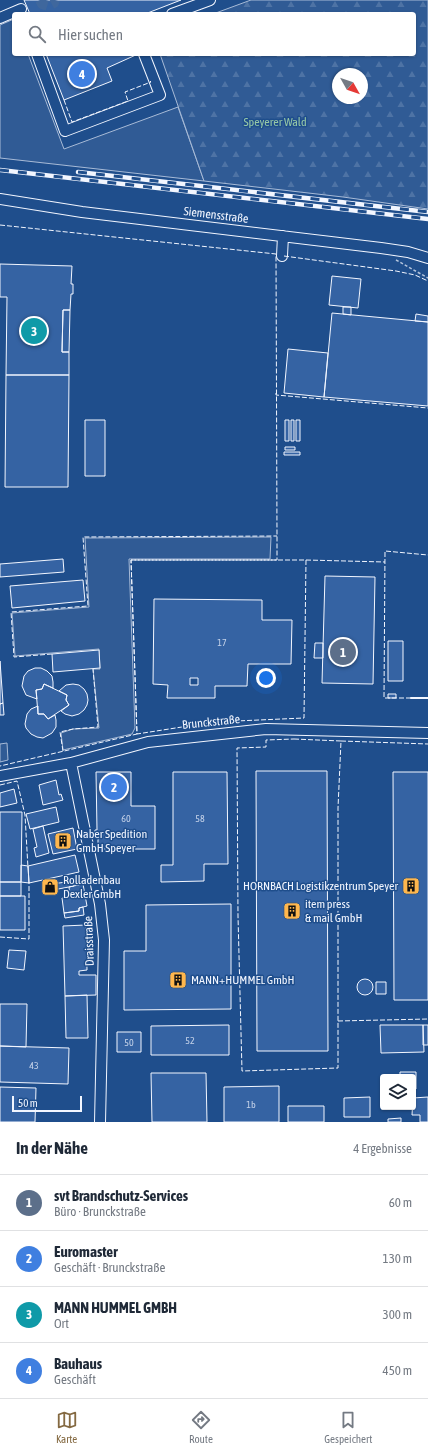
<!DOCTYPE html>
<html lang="de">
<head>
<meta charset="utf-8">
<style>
  :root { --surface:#fff; --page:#f2f2f3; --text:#1f2937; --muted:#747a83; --line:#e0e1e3; --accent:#846941 }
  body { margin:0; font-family:"Asap Condensed",sans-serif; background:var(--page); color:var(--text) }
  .controls { position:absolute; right:12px; bottom:12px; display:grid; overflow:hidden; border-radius:4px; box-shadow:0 1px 3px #0004 }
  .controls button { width:36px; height:36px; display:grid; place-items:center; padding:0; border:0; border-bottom:1px solid var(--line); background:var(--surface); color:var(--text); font:20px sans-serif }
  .compass { position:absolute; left:332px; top:68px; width:36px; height:36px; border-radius:50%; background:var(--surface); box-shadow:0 1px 3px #0004; rotate:130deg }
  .scale { position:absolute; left:12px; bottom:10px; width:70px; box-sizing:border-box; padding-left:4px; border:2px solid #f2f6ff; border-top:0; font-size:11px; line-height:14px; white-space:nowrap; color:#f2f6ff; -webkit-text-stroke:3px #1f4e8c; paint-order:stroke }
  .you { position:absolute; left:266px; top:678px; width:14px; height:14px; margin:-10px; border:3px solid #fff; border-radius:50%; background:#1a73e8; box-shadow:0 0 0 6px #1a73e833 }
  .badge { display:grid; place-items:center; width:26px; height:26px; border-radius:50%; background:var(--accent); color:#fff; font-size:13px; font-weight:700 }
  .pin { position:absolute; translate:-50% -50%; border:2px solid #fff; box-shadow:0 1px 4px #0006 }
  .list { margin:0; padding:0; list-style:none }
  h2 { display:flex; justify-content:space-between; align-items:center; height:52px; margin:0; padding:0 16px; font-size:17px }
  h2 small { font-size:13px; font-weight:400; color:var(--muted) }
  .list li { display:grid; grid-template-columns:26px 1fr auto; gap:12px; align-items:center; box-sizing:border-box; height:56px; padding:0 16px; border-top:1px solid var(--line) }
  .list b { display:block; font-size:15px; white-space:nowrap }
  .list p { margin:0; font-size:13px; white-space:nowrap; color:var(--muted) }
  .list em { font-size:13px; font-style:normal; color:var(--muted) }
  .icon { flex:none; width:22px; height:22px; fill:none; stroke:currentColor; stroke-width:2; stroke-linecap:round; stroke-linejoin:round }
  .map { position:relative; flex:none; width:428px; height:1122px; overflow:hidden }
  .search { position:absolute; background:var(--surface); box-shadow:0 1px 3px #0004; left:12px; right:12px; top:12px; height:44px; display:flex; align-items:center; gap:10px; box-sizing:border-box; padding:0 14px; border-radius:4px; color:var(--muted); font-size:15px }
  .sheet { height:276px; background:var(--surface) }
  nav { display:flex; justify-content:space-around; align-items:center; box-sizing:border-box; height:56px; border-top:1px solid var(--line); background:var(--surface); font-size:11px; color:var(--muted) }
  nav a { display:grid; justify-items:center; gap:2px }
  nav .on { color:var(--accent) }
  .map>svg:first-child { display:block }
  .built { fill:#305b95; stroke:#a8bbd7 }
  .forest { fill:url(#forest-firs); stroke:#a8bbd7; fill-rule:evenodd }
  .building { fill:#3563a3; stroke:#f2f6ff; fill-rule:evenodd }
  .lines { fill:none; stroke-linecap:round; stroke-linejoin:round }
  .minor-tunnel { stroke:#3f679d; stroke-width:10; stroke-dasharray:10 5; stroke-linecap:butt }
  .minor-casing { stroke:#f2f6ff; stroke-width:12 }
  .path { stroke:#b3c4dc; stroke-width:1.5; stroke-dasharray:3 2; stroke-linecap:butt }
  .minor { stroke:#1f4e8c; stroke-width:10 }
  .rail-casing { stroke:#f2f6ff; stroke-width:4.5 }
  .rail { stroke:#1f4e8c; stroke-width:3; stroke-dasharray:9; stroke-linecap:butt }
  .fence { stroke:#f2f6ff; stroke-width:1; stroke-dasharray:5 2; stroke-linecap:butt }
  .wall { stroke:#f2f6ff; stroke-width:2 }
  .labels { text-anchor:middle; stroke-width:3; stroke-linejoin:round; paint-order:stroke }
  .number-label { font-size:10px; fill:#c3d1e8 }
  .park-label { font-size:12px; fill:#97c8a6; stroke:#1f4e8c }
  .street-label { font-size:12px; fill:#f2f6ff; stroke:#1f4e8c }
  .poi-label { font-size:12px; fill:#f2f6ff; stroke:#1f4e8c; text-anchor:start }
</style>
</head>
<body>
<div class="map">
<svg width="428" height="1122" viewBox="0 0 428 1122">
  <defs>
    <pattern id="forest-firs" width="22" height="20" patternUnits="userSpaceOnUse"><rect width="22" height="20" fill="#305b95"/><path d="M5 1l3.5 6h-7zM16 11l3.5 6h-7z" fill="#4e73a5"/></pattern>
  </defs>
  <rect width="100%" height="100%" fill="#1f4e8c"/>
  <path class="built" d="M 14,19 L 14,54 L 28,54 L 64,149 L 178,107 L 204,181 L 0,158 L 0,25 Z
    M 271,537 L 270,559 L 129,559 L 135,728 L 132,734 L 63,750 L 61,733 L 73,729 L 99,728 L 93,669 L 100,669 L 99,649 L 15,656 L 12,613 L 89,607 L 85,538 Z
    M 7,743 L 8,760 L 0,762 L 0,744 Z"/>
  <path class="forest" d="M 251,0 L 428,0 L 428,209 L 343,197 L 204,181 L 160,54 L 414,54 L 414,14 L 213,14 ZM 338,74 L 362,74 L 362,98 L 338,98 Z"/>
  <path class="building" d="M 24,0 L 181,0 L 145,14 L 30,14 Z
    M 46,54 L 138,54 L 107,68 L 112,81 L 64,100 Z
    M 0,264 L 72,266 L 71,284 L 73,284 L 73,294 L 71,294 L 70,310 L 63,310 L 62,352 L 69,352 L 69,375 L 6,375 L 7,297 L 0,297 Z
    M 332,276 L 361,279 L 358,308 L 329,305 Z
    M 343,307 L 351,307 L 351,315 L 343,314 Z
    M 63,310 L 70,310 L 69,352 L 62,352 Z
    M 332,313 L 428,322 L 428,406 L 324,397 Z
    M 416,314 L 428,316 L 428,322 L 415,321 Z
    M 288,349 L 328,353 L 324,397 L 284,393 Z
    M 6,375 L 69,375 L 68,487 L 5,487 Z
    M 85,420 L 105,420 L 105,476 L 85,476 Z
    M 285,420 L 289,420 L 289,441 L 285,441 Z
    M 291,420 L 294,420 L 294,441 L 291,441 Z
    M 296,420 L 300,420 L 300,441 L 296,441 Z
    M 285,447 L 295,447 L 295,450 L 285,450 Z
    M 284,452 L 300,452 L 300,455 L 284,455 Z
    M 63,559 L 64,572 L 0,577 L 0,564 Z
    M 325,576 L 375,577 L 373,684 L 322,683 Z
    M 83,580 L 85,601 L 12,608 L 10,586 Z
    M 154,599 L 262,600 L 262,620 L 292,620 L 291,664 L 248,664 L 247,686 L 215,686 L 215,698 L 167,698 L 168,685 L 153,684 ZM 190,678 L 198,678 L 198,685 L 190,685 Z
    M 388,641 L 403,641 L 403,681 L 388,681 Z
    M 315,643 L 323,643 L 323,658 L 314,658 Z
    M 99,650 L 100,668 L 53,672 L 52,654 Z
    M 0,661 L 3,703 L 0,704 Z
    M 35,668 L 41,668 L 47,671 L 52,676 L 53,682 L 53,688 L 44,684 L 42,689 L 36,690 L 37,699 L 26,695 L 22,686 L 24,676 L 28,671 Z
    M 44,684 L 67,695 L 66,700 L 69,705 L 48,719 L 44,714 L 38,714 L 36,690 L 42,689 Z
    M 73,684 L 79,685 L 84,689 L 87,694 L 88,700 L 87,705 L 84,710 L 79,714 L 72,716 L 65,714 L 61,711 L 69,705 L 66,700 L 67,695 L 59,691 L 66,685 Z
    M 388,694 L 396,694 L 396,698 L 388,698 Z
    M 3,703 L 4,715 L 0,715 L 0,704 Z
    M 38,706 L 38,714 L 44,714 L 48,719 L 55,715 L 56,720 L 56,727 L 52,733 L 43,738 L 37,737 L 31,734 L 26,728 L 25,724 L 27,714 L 31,709 Z
    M 256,771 L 327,771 L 328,1051 L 257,1051 Z
    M 96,772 L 131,772 L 131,806 L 155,806 L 155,849 L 98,849 L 98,836 L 95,836 L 95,830 L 97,830 Z
    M 173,772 L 227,772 L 228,864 L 204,864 L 204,881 L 161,882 L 161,865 L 173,865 Z
    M 393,772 L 428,772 L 428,1000 L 394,1000 Z
    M 56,780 L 59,795 L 61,794 L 63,800 L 43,805 L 39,785 Z
    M 14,789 L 17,803 L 0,807 L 0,793 Z
    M 56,807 L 59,822 L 30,829 L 26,814 Z
    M 0,812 L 22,812 L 21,882 L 0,882 Z
    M 43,826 L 49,853 L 36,857 L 34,848 L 37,847 L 33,829 Z
    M 73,828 L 77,849 L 53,854 L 48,834 Z
    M 75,855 L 79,872 L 29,883 L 28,866 Z
    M 21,865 L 28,866 L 29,883 L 21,882 Z
    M 73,881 L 74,886 L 53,890 L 52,884 Z
    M 0,882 L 21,882 L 21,896 L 0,896 Z
    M 83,884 L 87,906 L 79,908 L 79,911 L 64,913 L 62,898 L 70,897 L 69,887 Z
    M 0,896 L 25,896 L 25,930 L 0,930 Z
    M 231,904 L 231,1009 L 124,1010 L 124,951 L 146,951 L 146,905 Z
    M 83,907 L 84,915 L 65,918 L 64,913 L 79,911 L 79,908 Z
    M 86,925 L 87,970 L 79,971 L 79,975 L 96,975 L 96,995 L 65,996 L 63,926 Z
    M 9,950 L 26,951 L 24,970 L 7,968 Z
    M357 987a8 8 0 1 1 16 0a8 8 0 1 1-16 0Z
    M 376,982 L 386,982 L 386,994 L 376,994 Z
    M 87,995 L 88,1038 L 66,1038 L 65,996 Z
    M 0,1004 L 27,1004 L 26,1047 L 0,1046 Z
    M 229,1025 L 229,1055 L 151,1055 L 151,1026 Z
    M 380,1025 L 423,1025 L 424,1052 L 381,1053 Z
    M 423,1025 L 428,1025 L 428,1045 L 423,1045 Z
    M 117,1032 L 141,1032 L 141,1052 L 117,1052 Z
    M 0,1046 L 69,1048 L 68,1084 L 0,1082 Z
    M 400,1072 L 416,1072 L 416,1089 L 413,1089 L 413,1077 L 400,1077 Z
    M 151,1073 L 206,1073 L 207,1122 L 152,1122 Z
    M 279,1086 L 279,1122 L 224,1122 L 224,1087 Z
    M 0,1087 L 36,1088 L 35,1122 L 0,1122 Z
    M 370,1097 L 370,1117 L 344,1117 L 344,1098 Z
    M 428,1097 L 428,1122 L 420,1122 L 420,1115 L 412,1115 L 413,1098 Z
    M 288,1106 L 324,1106 L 324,1122 L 288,1122 Z
    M 401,1118 L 401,1122 L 388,1122 L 388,1119 Z"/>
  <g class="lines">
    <path class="minor-tunnel" d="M 40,0 L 42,4 L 48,6 L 54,3 L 55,0"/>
    <defs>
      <path id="minor" d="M 172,14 L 210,0
        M 0,18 L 21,9
        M 37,54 L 65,131 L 160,95 L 144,54
        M 0,199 L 82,212 L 381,248 L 408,252 L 428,258
        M 282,256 L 283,236
        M 71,763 L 100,904 L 104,940 L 100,1122
        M 0,776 L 71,763 L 148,742 L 266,729 L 428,733"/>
    </defs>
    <use href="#minor" class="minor-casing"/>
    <path class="path" d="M 396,260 L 428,278"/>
    <use href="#minor" class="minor"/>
    <defs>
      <path id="rail" d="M 0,170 L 428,219
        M 78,172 L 428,212"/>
    </defs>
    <use href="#rail" class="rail-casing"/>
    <use href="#rail" class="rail"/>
    <path class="fence" d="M 64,100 L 72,122 L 128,101 L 125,92 L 151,82 L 150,81
      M 0,225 L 276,254 L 277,536 L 277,560 L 131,560 L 137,734 L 0,766
      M 284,256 L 396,271 L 415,275 L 428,281
      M 276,393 L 276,395 L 428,408
      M 131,560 L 306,560 L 304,718 L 214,722 L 137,734 Z
      M 306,560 L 385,562
      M 52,654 L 14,657 L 11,612 L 88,606 L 83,537 L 277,536
      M 411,698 L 384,698 L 385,551 L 428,555
      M 294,739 L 341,741 L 338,808 L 338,1068 L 242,1071 L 238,916 L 237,748 L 266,747 L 266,740 Z
      M 341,741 L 428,744
      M 63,751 L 60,732 L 73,729 L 98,727 L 93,669
      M 0,785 L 17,781 L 25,815 L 28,868
      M 0,937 L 29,939 L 29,882
      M 338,1021 L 428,1019"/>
    <path class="wall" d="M 411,698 L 428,698"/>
  </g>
  <defs>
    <symbol id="building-square" viewBox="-11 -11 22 22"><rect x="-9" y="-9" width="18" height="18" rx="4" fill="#ffb74d" stroke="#1f4e8c"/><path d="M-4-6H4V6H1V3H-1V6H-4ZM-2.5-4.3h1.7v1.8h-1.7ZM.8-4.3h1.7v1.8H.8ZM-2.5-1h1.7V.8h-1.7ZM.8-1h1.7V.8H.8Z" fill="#111"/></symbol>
    <symbol id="shop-square" viewBox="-11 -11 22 22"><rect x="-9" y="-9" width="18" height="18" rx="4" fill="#ffb74d" stroke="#1f4e8c"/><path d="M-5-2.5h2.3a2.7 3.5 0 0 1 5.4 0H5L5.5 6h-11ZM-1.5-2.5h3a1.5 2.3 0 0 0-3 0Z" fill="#111"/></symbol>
  </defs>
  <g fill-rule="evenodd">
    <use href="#building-square" x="53" y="831" width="20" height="20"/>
    <use href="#building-square" x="401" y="876" width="20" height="20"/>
    <use href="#shop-square" x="40" y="877" width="20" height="20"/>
    <use href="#building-square" x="282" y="901" width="20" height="20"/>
    <use href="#building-square" x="168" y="970" width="20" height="20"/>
  </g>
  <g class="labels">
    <g class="number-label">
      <text x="222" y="646">17</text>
      <text x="126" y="822">60</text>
      <text x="200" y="822">58</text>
      <text x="190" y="1044">52</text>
      <text x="129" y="1046">50</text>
      <text x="34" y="1069">43</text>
      <text x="251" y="1108">1b</text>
    </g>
    <g class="park-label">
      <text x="275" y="126">Speyerer Wald</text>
    </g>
    <g class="street-label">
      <text transform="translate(216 215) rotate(7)" y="4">Siemensstraße</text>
      <text transform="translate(211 722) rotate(-6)" y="4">Brunckstraße</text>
      <text transform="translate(89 941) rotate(-92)" y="4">Draisstraße</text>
    </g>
    <g class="poi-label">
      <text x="76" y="838">Naber Spedition<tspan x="76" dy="14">GmbH Speyer</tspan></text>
      <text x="63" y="884">Rolladenbau<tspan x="63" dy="14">Dexler GmbH</tspan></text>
      <text x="398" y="890" text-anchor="end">HORNBACH Logistikzentrum Speyer</text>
      <text x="305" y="908">item press<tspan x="305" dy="14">&amp; mail GmbH</tspan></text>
      <text x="191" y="984">MANN+HUMMEL GmbH</text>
    </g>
  </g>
</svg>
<div class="controls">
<button><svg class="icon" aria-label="layers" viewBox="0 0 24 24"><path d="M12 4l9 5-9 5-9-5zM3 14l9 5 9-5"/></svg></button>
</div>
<svg class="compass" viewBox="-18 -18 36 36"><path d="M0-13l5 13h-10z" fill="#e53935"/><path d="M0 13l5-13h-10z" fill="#747a83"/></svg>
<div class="scale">50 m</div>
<div class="you"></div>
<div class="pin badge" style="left:343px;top:652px;background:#5c6f8a">1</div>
<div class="pin badge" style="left:114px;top:787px;background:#3f7fe0">2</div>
<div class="pin badge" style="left:34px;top:331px;background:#0f9aa8">3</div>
<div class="pin badge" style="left:82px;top:74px;background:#3f7fe0">4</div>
<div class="search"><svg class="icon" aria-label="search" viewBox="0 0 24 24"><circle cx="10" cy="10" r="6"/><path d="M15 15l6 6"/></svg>Hier suchen</div>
</div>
<section class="sheet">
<h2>In der Nähe<small>4 Ergebnisse</small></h2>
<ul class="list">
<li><span class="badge" style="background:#5c6f8a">1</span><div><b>svt Brandschutz-Services</b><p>Büro · Brunckstraße</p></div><em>60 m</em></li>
<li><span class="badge" style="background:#3f7fe0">2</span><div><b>Euromaster</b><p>Geschäft · Brunckstraße</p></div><em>130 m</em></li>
<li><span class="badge" style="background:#0f9aa8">3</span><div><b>MANN HUMMEL GMBH</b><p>Ort</p></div><em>300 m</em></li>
<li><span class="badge" style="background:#3f7fe0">4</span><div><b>Bauhaus</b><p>Geschäft</p></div><em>450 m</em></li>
</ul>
</section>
<nav>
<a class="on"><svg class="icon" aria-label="map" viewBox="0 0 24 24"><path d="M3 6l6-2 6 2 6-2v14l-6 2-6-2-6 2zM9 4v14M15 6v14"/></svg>Karte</a>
<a><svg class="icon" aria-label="directions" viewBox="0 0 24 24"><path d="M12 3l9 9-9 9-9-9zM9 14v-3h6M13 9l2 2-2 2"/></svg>Route</a>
<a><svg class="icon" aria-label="saved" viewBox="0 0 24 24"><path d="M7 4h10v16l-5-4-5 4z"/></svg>Gespeichert</a>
</nav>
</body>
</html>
